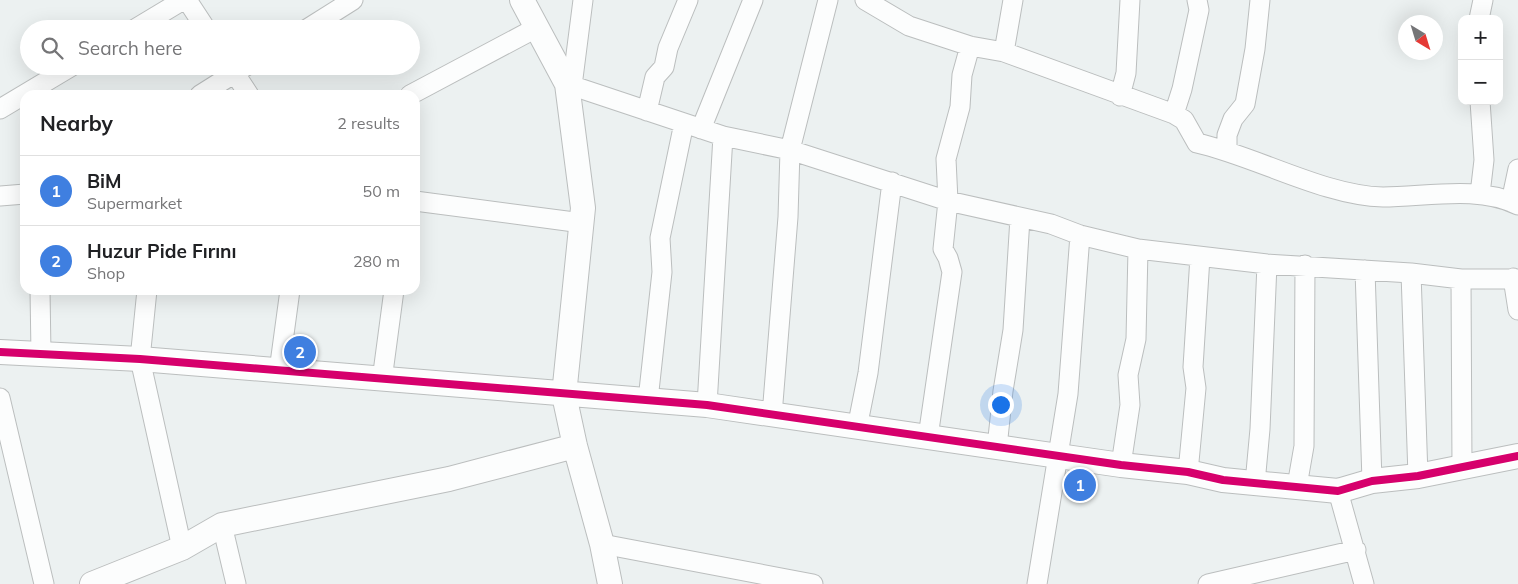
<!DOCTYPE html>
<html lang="en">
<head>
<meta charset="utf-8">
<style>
  :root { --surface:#fff; --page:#f6f6f6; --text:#202124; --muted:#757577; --line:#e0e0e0; --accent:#5f6363 }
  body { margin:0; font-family:Mulish,sans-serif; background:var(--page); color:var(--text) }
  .controls { position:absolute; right:15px; top:15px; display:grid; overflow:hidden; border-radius:10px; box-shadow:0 5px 20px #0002 }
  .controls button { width:45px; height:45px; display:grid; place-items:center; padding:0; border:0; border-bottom:1px solid var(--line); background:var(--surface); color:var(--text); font:25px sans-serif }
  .compass { position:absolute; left:1398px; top:15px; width:45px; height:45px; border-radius:50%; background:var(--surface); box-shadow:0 5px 20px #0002; rotate:142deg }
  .you { position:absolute; left:1000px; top:404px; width:18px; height:18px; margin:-12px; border:4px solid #fff; border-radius:50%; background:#1a73e8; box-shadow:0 0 0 8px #1a73e833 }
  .badge { display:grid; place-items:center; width:32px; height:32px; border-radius:50%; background:var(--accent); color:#fff; font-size:16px; font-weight:700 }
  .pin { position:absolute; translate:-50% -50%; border:2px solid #fff; box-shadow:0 1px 5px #0006 }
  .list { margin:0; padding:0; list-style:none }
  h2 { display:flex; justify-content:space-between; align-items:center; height:65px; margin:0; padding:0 20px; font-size:21px }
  h2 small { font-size:16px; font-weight:400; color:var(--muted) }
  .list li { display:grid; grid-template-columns:32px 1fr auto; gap:15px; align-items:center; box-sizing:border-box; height:70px; padding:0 20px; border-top:1px solid var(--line) }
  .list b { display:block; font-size:19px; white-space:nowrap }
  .list p { margin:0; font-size:16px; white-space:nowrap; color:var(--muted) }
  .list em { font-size:16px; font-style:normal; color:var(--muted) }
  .icon { flex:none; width:28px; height:28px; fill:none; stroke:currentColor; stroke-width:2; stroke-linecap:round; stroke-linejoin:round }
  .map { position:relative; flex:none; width:1518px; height:584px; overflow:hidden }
  .search { position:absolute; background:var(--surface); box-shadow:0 5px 20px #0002; left:20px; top:20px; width:400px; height:55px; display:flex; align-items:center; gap:12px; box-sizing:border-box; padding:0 18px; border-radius:28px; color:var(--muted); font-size:19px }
  .panel { position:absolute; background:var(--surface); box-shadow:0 5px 20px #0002; left:20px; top:90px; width:400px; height:205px; border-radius:15px }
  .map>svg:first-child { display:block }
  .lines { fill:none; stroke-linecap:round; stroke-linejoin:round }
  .minor-casing { stroke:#bbbebe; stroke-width:21 }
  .tertiary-casing { stroke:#bbbebe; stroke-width:26 }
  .minor { stroke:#fcfdfd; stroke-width:19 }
  .tertiary { stroke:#fcfdfd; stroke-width:24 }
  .cycleway-casing { stroke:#fff; stroke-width:11 }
  .cycleway { stroke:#d6006c; stroke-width:8 }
</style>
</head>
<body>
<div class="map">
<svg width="1518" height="584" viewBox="0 0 1518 584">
  <rect width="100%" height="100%" fill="#ecf1f1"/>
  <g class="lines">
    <defs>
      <path id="minor" d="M 187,0 L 206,29
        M 865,0 L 909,26 L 970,46 L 1004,52 L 1174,114 L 1184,120 L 1197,143 C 1255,156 1325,196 1383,197 C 1426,197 1478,185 1518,205
        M 1479,19 L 1483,0
        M 135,29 L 183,0
        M 307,29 L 353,0
        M 1004,52 L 1013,0
        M 230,66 L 249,95
        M 567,84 L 723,136 L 790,150 L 948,201 L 1051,224 L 1080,235 L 1138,249 L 1267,264 L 1411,273 L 1461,279 L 1518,279
        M 572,86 L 583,0
        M 200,95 L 246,66
        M 410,95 L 536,28
        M 1120,96 L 1126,73 L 1130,0
        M 1480,101 L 1484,160 L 1480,194
        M 0,109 L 72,66
        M 647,111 L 655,77 L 664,67 L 668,48 L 688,0
        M 1174,114 L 1182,89 L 1199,10 L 1197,0
        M 701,129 L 753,0
        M 1227,150 L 1227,135 L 1233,119 L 1245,104 L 1255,49 L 1260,0
        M 0,196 L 25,194
        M 415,201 L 582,223
        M 1511,202 L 1518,169
        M 1365,270 L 1372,481
        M 1411,273 L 1418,476
        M 1513,278 L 1518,310
        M 1461,279 L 1462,468
        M 40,290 L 41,354
        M 147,290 L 140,359 L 182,548
        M 279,371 L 290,290
        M 382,380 L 394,290
        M 0,398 L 44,584
        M 648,400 L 662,272 L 660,238 L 684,123
        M 707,405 L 723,136
        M 772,415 L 788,217 L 790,150 L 828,0
        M 857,428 L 868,373 L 892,182
        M 928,437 L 952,272 L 948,258 L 943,249 L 948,201 L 946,159 L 960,107 L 962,75 L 970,46
        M 997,447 L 1003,391 L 1013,330 L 1020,218
        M 1121,465 L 1130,405 L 1128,375 L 1136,339 L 1138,249
        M 1188,472 L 1196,388 L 1193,367 L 1200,257
        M 1255,483 L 1260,429 L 1267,264
        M 1297,486 L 1304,446 L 1305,265
        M 1338,491 L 1364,584
        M 222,525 L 236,584
        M 602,544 L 813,584
        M 1037,584 L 1068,394 L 1080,235
        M 1208,584 L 1356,550"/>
      <path id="tertiary" d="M 522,0 L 567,84 L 583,208 L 564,395 L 575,446 L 602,544 L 610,584
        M 0,352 L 140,359 L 707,405 L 1121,465 L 1188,472 L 1223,480 L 1338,491 L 1372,481 L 1418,476 L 1518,456
        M 92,584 L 182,548 L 222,525 L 449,479 L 575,446"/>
    </defs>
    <use href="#minor" class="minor-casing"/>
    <use href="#tertiary" class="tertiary-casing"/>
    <use href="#minor" class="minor"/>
    <use href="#tertiary" class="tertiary"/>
    <defs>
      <path id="cycleway" d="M 0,352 L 140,359 L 707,405 L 1121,465 L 1188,472 L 1223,480 L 1338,491 L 1372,481 L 1418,476 L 1518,456"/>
    </defs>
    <use href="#cycleway" class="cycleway-casing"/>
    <use href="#cycleway" class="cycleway"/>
  </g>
</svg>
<div class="controls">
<button>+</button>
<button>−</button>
</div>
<svg class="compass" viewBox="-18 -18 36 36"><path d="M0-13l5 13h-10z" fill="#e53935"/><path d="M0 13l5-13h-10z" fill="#757577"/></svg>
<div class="you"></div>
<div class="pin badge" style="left:1080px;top:485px;background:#3f7fe0">1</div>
<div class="pin badge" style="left:300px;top:352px;background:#3f7fe0">2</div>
<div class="search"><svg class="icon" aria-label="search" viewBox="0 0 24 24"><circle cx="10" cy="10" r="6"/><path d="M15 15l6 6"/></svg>Search here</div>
<section class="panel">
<h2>Nearby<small>2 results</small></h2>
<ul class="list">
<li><span class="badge" style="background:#3f7fe0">1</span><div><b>BiM</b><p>Supermarket</p></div><em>50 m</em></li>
<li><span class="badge" style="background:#3f7fe0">2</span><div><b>Huzur Pide Fırını</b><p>Shop</p></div><em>280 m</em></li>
</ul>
</section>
</div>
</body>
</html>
